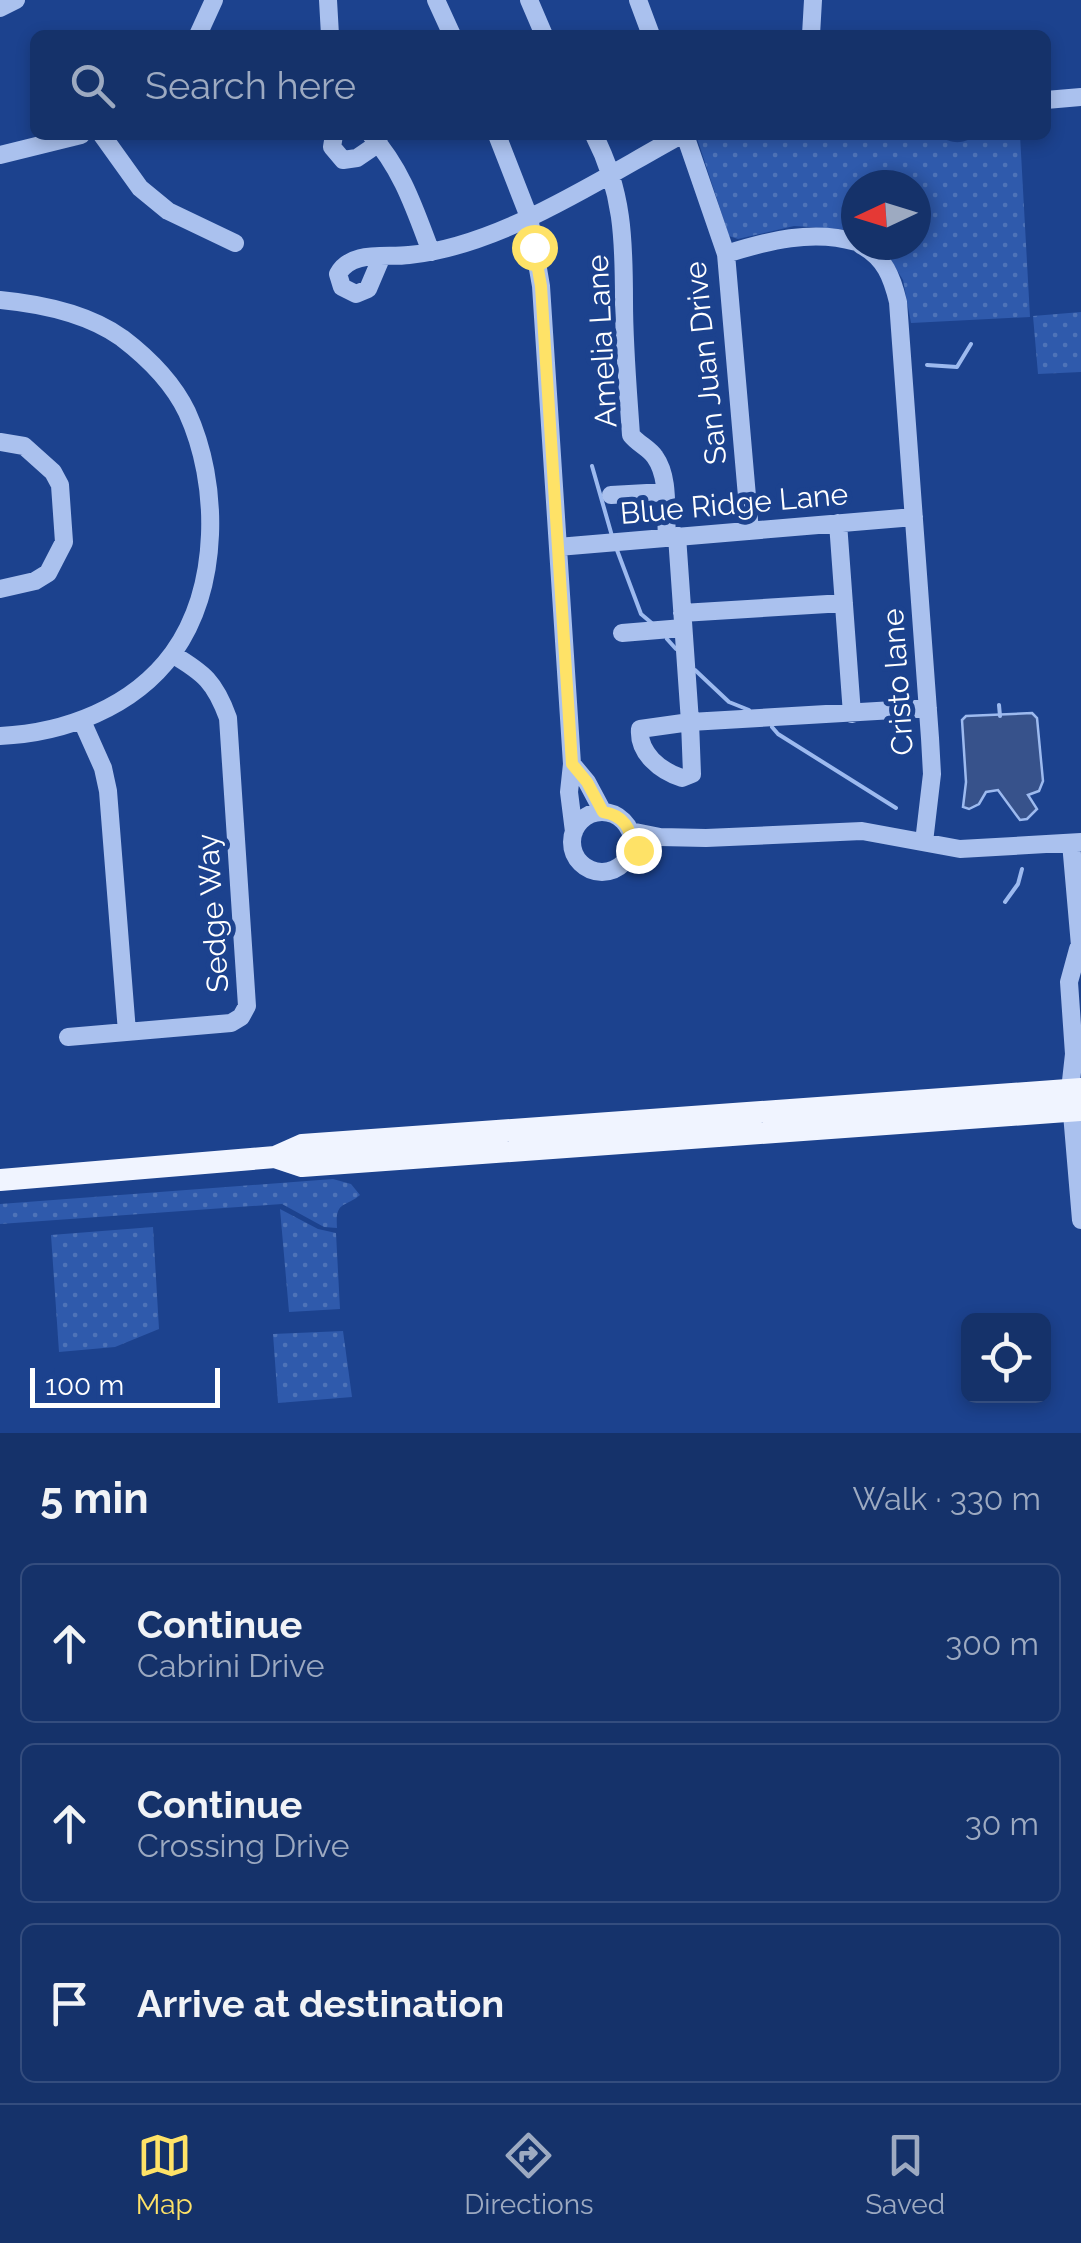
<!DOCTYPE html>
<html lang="en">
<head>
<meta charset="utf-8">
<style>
  :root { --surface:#15326a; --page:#1e3a70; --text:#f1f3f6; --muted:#9daac1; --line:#344d7e; --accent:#fee267 }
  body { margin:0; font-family:Raleway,sans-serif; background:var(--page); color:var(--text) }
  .controls { position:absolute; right:30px; bottom:30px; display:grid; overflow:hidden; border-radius:15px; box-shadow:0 5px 15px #0003 }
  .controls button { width:90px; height:90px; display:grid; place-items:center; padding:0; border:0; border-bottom:2px solid var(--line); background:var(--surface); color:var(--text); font:50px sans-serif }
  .compass { position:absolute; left:841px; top:170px; width:90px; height:90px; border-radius:50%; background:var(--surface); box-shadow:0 5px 15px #0003; rotate:266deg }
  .scale { position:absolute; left:30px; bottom:25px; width:190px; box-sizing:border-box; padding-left:10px; border:5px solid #fff; border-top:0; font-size:28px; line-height:35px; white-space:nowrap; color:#fff; -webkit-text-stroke:8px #1c428e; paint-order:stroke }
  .stop { position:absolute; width:30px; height:30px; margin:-22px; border:8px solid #fee267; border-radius:50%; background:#fff }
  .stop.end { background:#fee267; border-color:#fff; box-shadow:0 2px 10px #0008 }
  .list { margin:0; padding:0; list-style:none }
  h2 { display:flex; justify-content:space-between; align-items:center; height:130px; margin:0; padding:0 40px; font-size:42px }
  h2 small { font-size:32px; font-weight:400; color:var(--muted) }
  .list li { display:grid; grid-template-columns:65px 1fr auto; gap:30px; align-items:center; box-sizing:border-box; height:160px; margin:0 20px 20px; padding:0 20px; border:2px solid var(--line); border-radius:15px }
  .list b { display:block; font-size:38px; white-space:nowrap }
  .list p { margin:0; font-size:32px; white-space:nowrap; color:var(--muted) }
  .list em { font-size:32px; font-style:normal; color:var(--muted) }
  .icon { flex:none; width:55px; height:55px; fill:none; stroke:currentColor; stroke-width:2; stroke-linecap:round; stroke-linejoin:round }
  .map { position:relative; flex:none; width:1081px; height:1433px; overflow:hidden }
  .search { position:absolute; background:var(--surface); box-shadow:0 5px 15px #0003; left:30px; right:30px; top:30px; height:110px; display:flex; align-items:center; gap:25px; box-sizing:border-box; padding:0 35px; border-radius:15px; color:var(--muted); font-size:38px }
  .sheet { height:670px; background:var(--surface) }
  nav { display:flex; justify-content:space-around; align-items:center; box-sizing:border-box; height:140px; border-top:2px solid var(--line); background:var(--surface); font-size:28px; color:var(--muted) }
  nav a { display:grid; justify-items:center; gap:5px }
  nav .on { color:var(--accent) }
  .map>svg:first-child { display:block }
  .grass { fill:url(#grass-dots) }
  .water { fill:#37528b; stroke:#9dbaef; stroke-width:2.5 }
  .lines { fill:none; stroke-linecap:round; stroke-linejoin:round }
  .stream { stroke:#9dbaef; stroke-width:4 }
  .minor { stroke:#aac1ee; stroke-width:18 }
  .major { stroke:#f0f4ff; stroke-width:22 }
  .route { stroke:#fee267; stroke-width:12 }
  .labels { text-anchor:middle; stroke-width:10; stroke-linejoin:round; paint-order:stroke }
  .street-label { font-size:30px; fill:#fff; stroke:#1c428e }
</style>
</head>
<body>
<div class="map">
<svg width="1081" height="1433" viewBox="0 0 1081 1433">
  <defs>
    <pattern id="grass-dots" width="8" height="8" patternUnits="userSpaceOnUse" patternTransform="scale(2.5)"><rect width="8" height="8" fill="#2f5aac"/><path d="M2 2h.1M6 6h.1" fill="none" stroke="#4e73b8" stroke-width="1.8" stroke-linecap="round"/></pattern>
  </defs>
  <rect width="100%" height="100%" fill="#1c428e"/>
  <path class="grass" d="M 696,135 L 937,135 C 960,149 964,139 985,135 C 996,133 1009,135 1020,135 L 1030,317 L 911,323 L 903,280 L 882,245 L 916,245 L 916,185 L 856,185 L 856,230 L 794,226 L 738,239 L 729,236 Z
    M 1081,312 L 1081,372 L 1038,374 L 1033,316 Z
    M 333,1179 L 351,1184 L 360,1195 C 345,1208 335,1200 337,1228 L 324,1227 L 282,1204 L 0,1224 L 0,1204 Z
    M 280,1209 L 318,1229 L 336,1233 L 340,1309 L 289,1312 Z
    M 153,1227 L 159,1329 L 115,1347 L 59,1352 L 51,1235 Z
    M 343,1331 L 352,1397 L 278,1403 L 273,1334 Z"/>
  <path class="water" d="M 1032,713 L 1037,718 L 1043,781 L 1039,791 L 1028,795 L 1037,809 L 1027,819 L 1020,820 L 998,790 L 986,792 L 979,804 L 969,809 L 963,807 L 966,782 L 962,720 L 966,716 Z"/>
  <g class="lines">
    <path class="stream" d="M 927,365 L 957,367 L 971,344
      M 592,466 L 612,536
      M 617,550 L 641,614 L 654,625
      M 667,639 L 676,649
      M 695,670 L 729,702 L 749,710
      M 999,705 L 1000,716
      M 772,727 L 778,734 L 896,808
      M 1005,902 L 1018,884 L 1022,869"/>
    <path class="minor" d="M 328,0 L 330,35
      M 436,0 L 452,35
      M 529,0 L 544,35
      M 638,0 L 651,35
      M 0,8 L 16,0
      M 198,35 L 214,0
      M 811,35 L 813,0
      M 1046,100 L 1081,97
      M 102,135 L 140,188 L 168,211 L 235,243
      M 334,135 L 332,147 L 343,160 L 357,158 L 379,143
      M 371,135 C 402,169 415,210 431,252
      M 497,135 L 529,217 L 541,286 L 572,764 L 569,792 L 574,832
      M 594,135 C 623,191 624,240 624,302 C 624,346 628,391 631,435 C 638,444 649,448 655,457 C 670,478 665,512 667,537
      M 685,135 L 726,254 L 750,531
      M 0,155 L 81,135
      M 861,245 C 885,258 892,277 898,302 L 930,738 L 932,774 L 924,842
      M 726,254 C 767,241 813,229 856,242
      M 382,256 L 368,289 L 356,294 L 342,287 L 338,274 C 351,250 386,258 409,255 C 501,246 600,179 681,135
      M 0,300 C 42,304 87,313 122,338 C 147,357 173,383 187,412 C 220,484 220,587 173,653 C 133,708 64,733 0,736
      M 0,442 L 24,446 L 53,472 L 60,485 L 64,542 L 48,573 L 35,581 L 0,589
      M 611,495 L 665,492
      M 838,523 L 852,714
      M 677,536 L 690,722 L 928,708
      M 558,547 L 914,517
      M 682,613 L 844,603
      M 622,633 L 683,628
      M 82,721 L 103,768 L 108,791 L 127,1032
      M 690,722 L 692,774 L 682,778 C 660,771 638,753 640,729 Z
      M 572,764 L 587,782 L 603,812
      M572 842a30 30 0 1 1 60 0a30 30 0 1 1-60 0Z
      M 630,831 L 660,837 L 706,838 L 862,831 L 960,849 L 1081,842
      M 1071,843 L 1081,957
      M 1078,949 L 1069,982 L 1074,1054 L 1070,1090 L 1081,1220
      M 68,1037 L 231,1023 L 241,1017 L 247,1006 L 228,718 C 215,682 204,673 172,654"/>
    <path class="major" d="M 275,1157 L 302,1166 L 1081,1110
      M 0,1180 L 275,1157 L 302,1145 L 1081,1089"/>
  </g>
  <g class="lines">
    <path class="route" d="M 534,247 L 541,286 L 572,764 L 587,782 L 603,812 C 623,815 633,829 631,849 L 638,850"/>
  </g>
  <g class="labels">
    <g class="street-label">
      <text transform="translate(602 341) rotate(-93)" y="10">Amelia Lane</text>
      <text transform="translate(706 363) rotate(-96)" y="10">San Juan Drive</text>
      <text transform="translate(734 504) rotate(-5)" y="10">Blue Ridge Lane</text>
      <text transform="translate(898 682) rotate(-94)" y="10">Cristo lane</text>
      <text transform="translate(213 913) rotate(-94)" y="10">Sedge Way</text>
    </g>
  </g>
</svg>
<div class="controls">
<button><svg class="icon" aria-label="locate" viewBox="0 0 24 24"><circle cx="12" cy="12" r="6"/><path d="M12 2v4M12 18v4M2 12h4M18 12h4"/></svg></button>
</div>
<svg class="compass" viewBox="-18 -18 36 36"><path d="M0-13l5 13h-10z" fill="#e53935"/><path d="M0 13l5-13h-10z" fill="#9daac1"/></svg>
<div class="scale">100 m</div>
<div class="stop" style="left:534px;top:247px"></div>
<div class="stop end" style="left:638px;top:850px"></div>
<div class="search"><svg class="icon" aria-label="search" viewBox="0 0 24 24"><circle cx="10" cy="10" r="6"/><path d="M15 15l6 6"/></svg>Search here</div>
</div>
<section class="sheet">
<h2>5 min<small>Walk · 330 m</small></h2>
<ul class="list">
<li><svg class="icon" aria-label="ahead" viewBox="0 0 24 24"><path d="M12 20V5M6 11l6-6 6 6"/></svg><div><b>Continue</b><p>Cabrini Drive</p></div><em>300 m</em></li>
<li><svg class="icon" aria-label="ahead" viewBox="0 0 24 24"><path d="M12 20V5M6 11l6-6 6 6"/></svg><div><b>Continue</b><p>Crossing Drive</p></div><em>30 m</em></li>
<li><svg class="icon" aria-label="arrive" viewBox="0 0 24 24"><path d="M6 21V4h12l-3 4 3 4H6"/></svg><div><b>Arrive at destination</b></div></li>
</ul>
</section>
<nav>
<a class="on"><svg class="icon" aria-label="map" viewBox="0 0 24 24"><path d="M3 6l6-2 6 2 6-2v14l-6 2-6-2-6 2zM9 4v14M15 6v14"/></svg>Map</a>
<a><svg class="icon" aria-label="directions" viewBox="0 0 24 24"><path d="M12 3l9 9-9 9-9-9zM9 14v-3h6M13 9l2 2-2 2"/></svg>Directions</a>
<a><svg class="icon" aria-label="saved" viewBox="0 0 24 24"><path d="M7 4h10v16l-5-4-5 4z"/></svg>Saved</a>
</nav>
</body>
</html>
